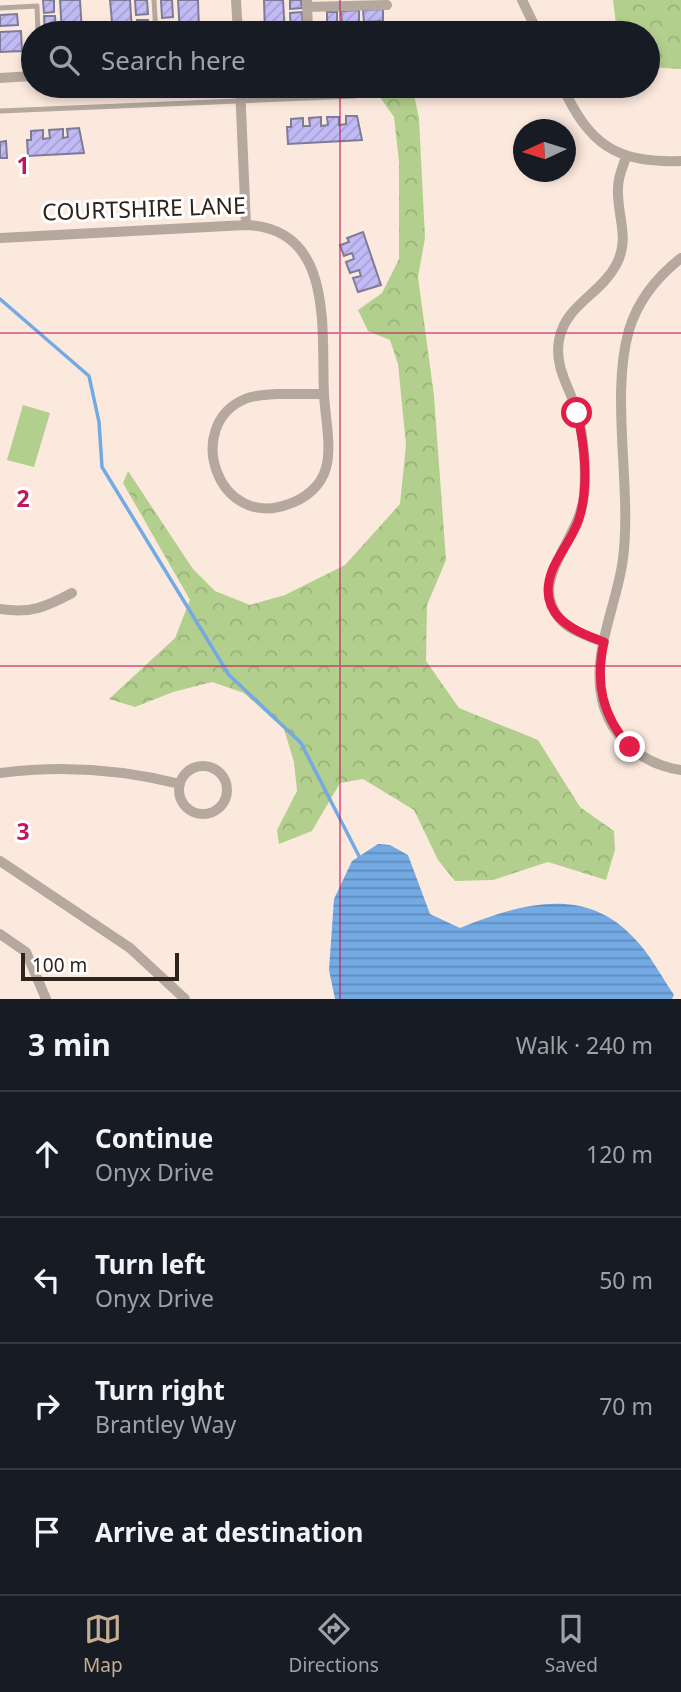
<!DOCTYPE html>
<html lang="en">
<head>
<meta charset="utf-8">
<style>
  :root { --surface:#171b24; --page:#242831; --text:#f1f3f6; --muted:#9ea1a6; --line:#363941; --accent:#c7ad93 }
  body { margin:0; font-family:"Noto Sans",sans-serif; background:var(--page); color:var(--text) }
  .compass { position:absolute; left:513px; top:119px; width:63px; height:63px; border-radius:50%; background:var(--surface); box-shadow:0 4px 10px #0003; rotate:266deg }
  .scale { position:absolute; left:21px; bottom:18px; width:158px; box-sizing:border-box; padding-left:7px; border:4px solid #2f241d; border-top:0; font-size:19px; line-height:24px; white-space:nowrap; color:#2f241d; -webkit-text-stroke:5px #fff; paint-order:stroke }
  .stop { position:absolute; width:21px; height:21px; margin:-16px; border:5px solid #e11d48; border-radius:50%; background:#fff }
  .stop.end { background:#e11d48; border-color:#fff; box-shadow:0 2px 7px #0008 }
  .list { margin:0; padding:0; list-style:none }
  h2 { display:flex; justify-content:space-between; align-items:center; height:91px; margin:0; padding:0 28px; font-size:30px }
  h2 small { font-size:23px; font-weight:400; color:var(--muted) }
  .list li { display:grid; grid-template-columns:46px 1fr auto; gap:21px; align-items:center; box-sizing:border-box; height:126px; padding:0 28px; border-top:2px solid var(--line) }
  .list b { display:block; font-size:26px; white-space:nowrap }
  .list p { margin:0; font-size:23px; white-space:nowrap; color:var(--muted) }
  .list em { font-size:23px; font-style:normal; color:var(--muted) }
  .icon { flex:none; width:38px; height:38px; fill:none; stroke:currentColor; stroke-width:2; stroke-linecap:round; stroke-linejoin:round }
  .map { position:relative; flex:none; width:681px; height:999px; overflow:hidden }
  .search { position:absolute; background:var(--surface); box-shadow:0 4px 10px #0003; left:21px; right:21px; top:21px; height:77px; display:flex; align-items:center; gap:18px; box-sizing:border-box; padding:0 24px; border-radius:38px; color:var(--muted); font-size:26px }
  .sheet { height:595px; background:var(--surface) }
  nav { display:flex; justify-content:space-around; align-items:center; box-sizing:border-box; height:98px; border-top:2px solid var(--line); background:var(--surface); font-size:19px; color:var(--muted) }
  nav a { display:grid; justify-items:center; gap:4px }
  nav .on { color:var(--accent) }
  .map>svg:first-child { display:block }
  .forest { fill:url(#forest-crowns) }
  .park { fill:#b3cf8d }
  .water { fill:url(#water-rules) }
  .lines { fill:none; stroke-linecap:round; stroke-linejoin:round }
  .stream { stroke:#73aae4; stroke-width:3.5 }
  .building { fill:url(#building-hatch); stroke:#7e7b97; stroke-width:2 }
  .service { stroke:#b5a99f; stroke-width:5 }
  .minor { stroke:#b5a99f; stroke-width:10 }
  .route { stroke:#e11d48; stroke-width:9 }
  .grid { fill:none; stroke:#c2185b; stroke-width:2; stroke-opacity:0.55 }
  .labels { text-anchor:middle; stroke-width:6; stroke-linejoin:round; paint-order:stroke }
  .street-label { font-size:23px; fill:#2f241d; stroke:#fff }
  .grid-label { font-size:23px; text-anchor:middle; font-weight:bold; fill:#c2185b; stroke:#fff; stroke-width:6; stroke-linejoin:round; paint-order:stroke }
</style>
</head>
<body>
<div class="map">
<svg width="681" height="999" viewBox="0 0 681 999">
  <defs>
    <pattern id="forest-crowns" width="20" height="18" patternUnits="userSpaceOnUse" patternTransform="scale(1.75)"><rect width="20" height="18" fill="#b3cf8d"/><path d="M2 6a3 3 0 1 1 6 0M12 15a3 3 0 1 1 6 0" fill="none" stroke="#9ab279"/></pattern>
    <pattern id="water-rules" width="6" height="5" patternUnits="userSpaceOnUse" patternTransform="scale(1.75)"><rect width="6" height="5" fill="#73aae4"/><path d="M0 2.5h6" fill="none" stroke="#5f8ab8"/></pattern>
    <pattern id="building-hatch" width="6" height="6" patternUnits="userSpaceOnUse" patternTransform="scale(1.75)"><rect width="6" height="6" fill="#c1baf5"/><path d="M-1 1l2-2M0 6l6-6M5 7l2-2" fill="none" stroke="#a6a0d2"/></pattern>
  </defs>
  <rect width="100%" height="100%" fill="#fce9de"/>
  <path class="forest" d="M 613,0 L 681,0 L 681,69 L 648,67 L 648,33 L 617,33 Z
    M 372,86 L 412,86 L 419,118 L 425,238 L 418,277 L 434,396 L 446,560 L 427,605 L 426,661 L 459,708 L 538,740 L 580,807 L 614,831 L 615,850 L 606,880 L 548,862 L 493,880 L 455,881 L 438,860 L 414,810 L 363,779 L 340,783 L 312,831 L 279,844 L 277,830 L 297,791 L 294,762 L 284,729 L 244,693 L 212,682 L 173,692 L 135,707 L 109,699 L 175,638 L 190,600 L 123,483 L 128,471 L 193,569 L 215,591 L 250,605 L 285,595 L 345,565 L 400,504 L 406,445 L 398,364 L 390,340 L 368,331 L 358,310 L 382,293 L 399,259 L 399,162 L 394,117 Z"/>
  <path class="park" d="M 23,405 L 50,413 L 34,467 L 7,460 Z"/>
  <path class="water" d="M 378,844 L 390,845 L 408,855 L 430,914 L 460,928 C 519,904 585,884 634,938 C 650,954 661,976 674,995 L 672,999 L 335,999 L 329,970 L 334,899 L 352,861 Z"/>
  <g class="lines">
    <path class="stream" d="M 0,299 L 89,376 L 99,422 L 102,467 L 229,675 L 301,743 L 359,856"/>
  </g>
  <path class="building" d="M 43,0 L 54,0 L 54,12 L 44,13 Z
    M 60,0 L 80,0 L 82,33 L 62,33 Z
    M 110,0 L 130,0 L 132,33 L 113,33 Z
    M 135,0 L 147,0 L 148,14 L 136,15 Z
    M 161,0 L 172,0 L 173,17 L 162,18 Z
    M 178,0 L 198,0 L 199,33 L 180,33 Z
    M 264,0 L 283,0 L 285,33 L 290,33 L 265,33 Z
    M 290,0 L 301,0 L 302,8 L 290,9 Z
    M 383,9 L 383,21 L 364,22 L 363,10 Z
    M 359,10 L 359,22 L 342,23 L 341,11 Z
    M 302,12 L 303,31 L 291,32 L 290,13 Z
    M 327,12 L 337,12 L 337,23 L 327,23 Z
    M 17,14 L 18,25 L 0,26 L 0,15 Z
    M 44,16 L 55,16 L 56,33 L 45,33 Z
    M 137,20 L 148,20 L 149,33 L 137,33 Z
    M 389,22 L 390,33 L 324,33 L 382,28 L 381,23 Z
    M 174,23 L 174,33 L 162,33 L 162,24 Z
    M 21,31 L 22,51 L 0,52 L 0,32 Z
    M 346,116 L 357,116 L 362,140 L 288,144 L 287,127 L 291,127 L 291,119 L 303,118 L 303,126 L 310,126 L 309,118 L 321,117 L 321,126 L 328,125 L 327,117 L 339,117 L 339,125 L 346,124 Z
    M 79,128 L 84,153 L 28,156 L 27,140 L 31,140 L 31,131 L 43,130 L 43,139 L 50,138 L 49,130 L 63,129 L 63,138 L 68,137 L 67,129 Z
    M 6,141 L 7,158 L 0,158 L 0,142 Z
    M 363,232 L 381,285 L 358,292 L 353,278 L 361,276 L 359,270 L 350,273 L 346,262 L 354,259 L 352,253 L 344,256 L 340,245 L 349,242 L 347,238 Z"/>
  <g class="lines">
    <path class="service" d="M 154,0 L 156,33
      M 0,8 L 37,6 L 38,33
      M 0,111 L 356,96"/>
    <path class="minor" d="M 236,0 L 238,33
      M 522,0 L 538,33
      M 307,1 L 308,33
      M 307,7 L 387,5
      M 0,78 L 33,76
      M 240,86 L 246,225
      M 562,86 C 590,145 615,163 681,161
      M 0,238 L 246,225 C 335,228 321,331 324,394
      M 681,258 C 657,277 638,300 629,330 C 610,396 632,487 623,559 C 617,605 591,654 602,700 C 611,738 643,765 681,770
      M 276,394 L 324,394 C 325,417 332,446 326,468 C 321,486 306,498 289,504 C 217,531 183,425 245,399 C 254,395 265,395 276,394 Z
      M 0,609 C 30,614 46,607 72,593
      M 604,642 C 581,634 556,627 550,599 C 543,568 581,531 584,495 C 586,470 584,440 578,415 C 571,389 554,369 559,340 C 565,305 601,294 616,265 C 630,240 618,218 618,193 C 617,180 622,169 626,157
      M179 790a24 24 0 1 1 48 0a24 24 0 1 1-48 0Z
      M 0,773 C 60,765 121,769 180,784
      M 0,861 L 130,948 L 185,999
      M 0,934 L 26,952 L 46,999"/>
  </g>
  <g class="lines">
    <path class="route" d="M 577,413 C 585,446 589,487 579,519 C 573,538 559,553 552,571 C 536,614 572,631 604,642 C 595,683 602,716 630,747"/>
  </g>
  <path class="grid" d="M 340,0 L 340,33M 340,86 L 340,999M 0,333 L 681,333M 0,666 L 681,666"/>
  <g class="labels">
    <g class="street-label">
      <text transform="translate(144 209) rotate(-2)" y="8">COURTSHIRE LANE</text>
    </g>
  </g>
  <g class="grid-label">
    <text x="23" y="174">1</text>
    <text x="23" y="507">2</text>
    <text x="23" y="840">3</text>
  </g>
</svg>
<svg class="compass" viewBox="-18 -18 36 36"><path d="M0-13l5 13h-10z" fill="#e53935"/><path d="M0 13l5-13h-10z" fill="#9ea1a6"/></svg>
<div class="scale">100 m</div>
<div class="stop" style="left:577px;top:413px"></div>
<div class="stop end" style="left:630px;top:747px"></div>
<div class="search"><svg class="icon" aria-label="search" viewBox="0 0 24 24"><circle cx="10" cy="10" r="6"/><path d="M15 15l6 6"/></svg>Search here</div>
</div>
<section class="sheet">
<h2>3 min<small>Walk · 240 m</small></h2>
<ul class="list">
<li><svg class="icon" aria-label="ahead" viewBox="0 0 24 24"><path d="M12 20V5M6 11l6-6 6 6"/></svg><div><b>Continue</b><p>Onyx Drive</p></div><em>120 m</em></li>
<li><svg class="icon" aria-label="left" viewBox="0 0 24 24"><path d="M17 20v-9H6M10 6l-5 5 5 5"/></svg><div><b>Turn left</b><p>Onyx Drive</p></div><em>50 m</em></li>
<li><svg class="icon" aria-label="right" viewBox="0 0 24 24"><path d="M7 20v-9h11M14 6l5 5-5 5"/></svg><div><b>Turn right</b><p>Brantley Way</p></div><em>70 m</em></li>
<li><svg class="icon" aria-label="arrive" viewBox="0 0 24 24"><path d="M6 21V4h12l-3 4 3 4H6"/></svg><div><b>Arrive at destination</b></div></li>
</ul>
</section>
<nav>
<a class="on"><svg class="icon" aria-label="map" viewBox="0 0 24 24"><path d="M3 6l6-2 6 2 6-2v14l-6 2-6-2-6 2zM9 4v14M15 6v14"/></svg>Map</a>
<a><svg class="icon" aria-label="directions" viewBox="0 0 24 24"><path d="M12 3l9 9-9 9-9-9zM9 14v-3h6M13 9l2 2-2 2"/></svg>Directions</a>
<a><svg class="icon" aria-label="saved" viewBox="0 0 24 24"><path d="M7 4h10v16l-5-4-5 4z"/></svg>Saved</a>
</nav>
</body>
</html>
